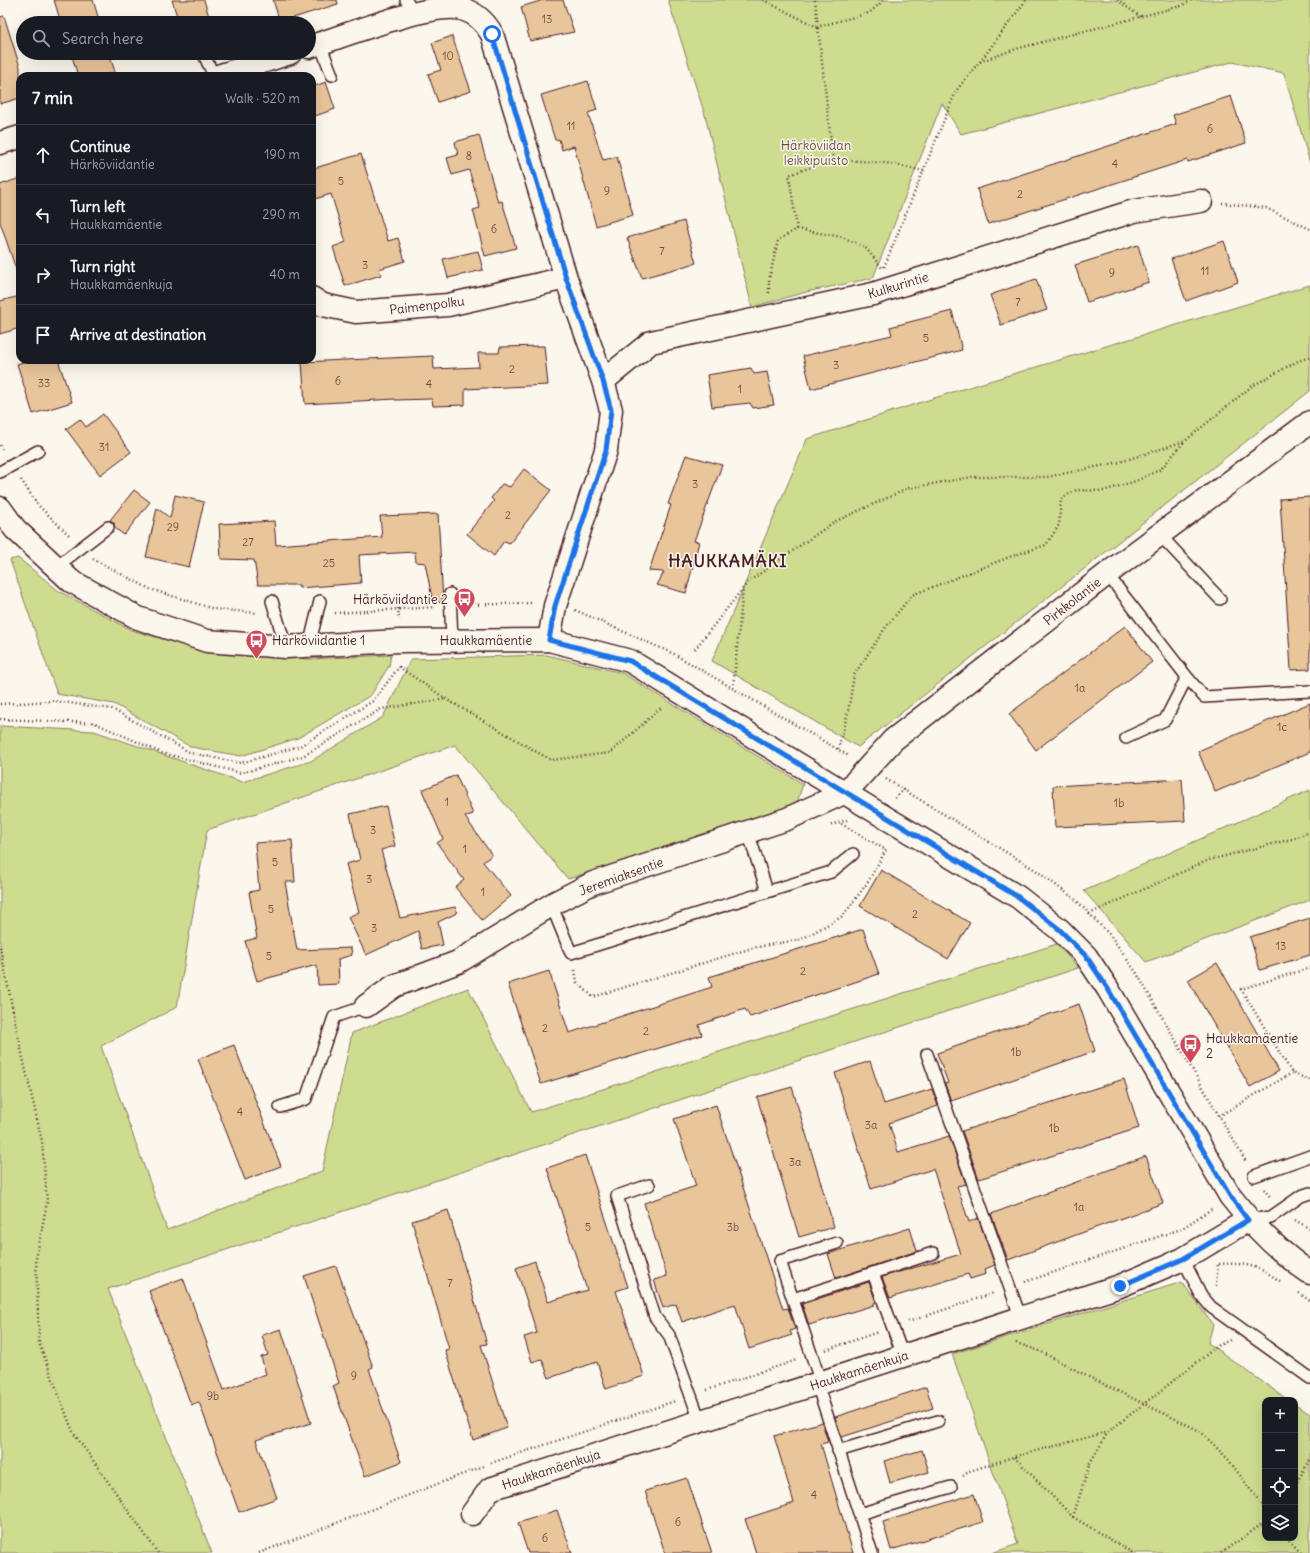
<!DOCTYPE html>
<html lang="en">
<head>
<meta charset="utf-8">
<style>
  :root { --surface:#171b24; --page:#20242c; --text:#f1f3f6; --muted:#9ea1a6; --line:#363941 }
  body { margin:0; font-family:Delius,sans-serif; background:var(--page); color:var(--text) }
  .controls { position:absolute; right:12px; bottom:12px; display:grid; overflow:hidden; border-radius:8px; box-shadow:0 4px 16px #0002 }
  .controls button { width:36px; height:36px; display:grid; place-items:center; padding:0; border:0; border-bottom:1px solid var(--line); background:var(--surface); color:var(--text); font:20px sans-serif }
  .stop { position:absolute; width:12px; height:12px; margin:-9px; border:3px solid #1a73e8; border-radius:50%; background:#fff }
  .stop.end { background:#1a73e8; border-color:#fff; box-shadow:0 1px 4px #0008 }
  .list { margin:0; padding:0; list-style:none }
  h2 { display:flex; justify-content:space-between; align-items:center; height:52px; margin:0; padding:0 16px; font-size:17px }
  h2 small { font-size:13px; font-weight:400; color:var(--muted) }
  .list li { display:grid; grid-template-columns:26px 1fr auto; gap:12px; align-items:center; box-sizing:border-box; height:60px; padding:0 16px; border-top:1px solid var(--line) }
  .list b { display:block; font-size:15px; white-space:nowrap }
  .list p { margin:0; font-size:13px; white-space:nowrap; color:var(--muted) }
  .list em { font-size:13px; font-style:normal; color:var(--muted) }
  .icon { flex:none; width:22px; height:22px; fill:none; stroke:currentColor; stroke-width:2; stroke-linecap:round; stroke-linejoin:round }
  .map { position:relative; flex:none; width:1310px; height:1553px; overflow:hidden }
  .search { position:absolute; background:var(--surface); box-shadow:0 4px 16px #0002; left:16px; top:16px; width:300px; height:44px; display:flex; align-items:center; gap:10px; box-sizing:border-box; padding:0 14px; border-radius:22px; color:var(--muted); font-size:15px }
  .panel { position:absolute; background:var(--surface); box-shadow:0 4px 16px #0002; left:16px; top:72px; width:300px; height:292px; border-radius:12px }
  .map>svg:first-child { display:block }
  .green { fill:#cedc90; stroke:#8c7e5e }
  .building { fill:#e9c59a; stroke:#4a1f2b }
  .lines { fill:none; stroke-linecap:round; stroke-linejoin:round }
  .service-casing { stroke:#4a1f2b; stroke-width:14 }
  .minor-casing { stroke:#4a1f2b; stroke-width:25 }
  .tertiary-casing { stroke:#4a1f2b; stroke-width:25 }
  .path { stroke:#4a1f2b; stroke-width:2.5; stroke-dasharray:1 3; stroke-linecap:butt }
  .service { stroke:#fbf7ec; stroke-width:11 }
  .minor { stroke:#fbf7ec; stroke-width:22 }
  .tertiary { stroke:#fbf7ec; stroke-width:22 }
  .route { stroke:#1a73e8; stroke-width:5 }
  .labels { text-anchor:middle; stroke-width:3; stroke-linejoin:round; paint-order:stroke }
  .number-label { font-size:11px; fill:#724847 }
  .park-label { font-size:13px; fill:#6b4e44; stroke:#fbf7ec }
  .street-label { font-size:13px; fill:#4a1f2b; stroke:#fbf7ec }
  .poi-label { font-size:13px; fill:#4a1f2b; stroke:#fbf7ec; text-anchor:start }
  .district-label { font-size:17px; font-weight:bold; letter-spacing:1px; fill:#4a1f2b; stroke:#fbf7ec }
</style>
</head>
<body>
<div class="map">
<svg width="1310" height="1553" viewBox="0 0 1310 1553">
  <rect width="100%" height="100%" fill="#fbf7ec"/>
  <filter id="ink" filterUnits="userSpaceOnUse"><feTurbulence type="fractalNoise" baseFrequency=".025" numOctaves="2"/><feDisplacementMap in="SourceGraphic" scale="8" xChannelSelector="R" yChannelSelector="G"/><feConvolveMatrix kernelMatrix="1 2 1 2 8 2 1 2 1" color-interpolation-filters="sRGB"/></filter>
  <g filter="url(#ink)">
    <path class="green" d="M 668,0 L 1310,0 L 1310,163 L 1284,73 L 1232,62 L 961,134 L 942,103 L 873,278 L 806,292 L 752,307 L 705,115 Z
      M 1310,285 L 1310,391 L 858,747 L 712,661 L 807,439 L 956,391 Z
      M 18,558 L 59,591 L 131,630 L 206,651 L 309,659 L 391,655 L 389,666 L 371,695 L 298,738 L 241,756 L 191,747 L 114,704 L 57,694 L 10,560 Z
      M 547,655 L 622,673 L 803,784 L 796,806 L 568,879 L 455,745 L 207,830 L 177,1007 L 101,1046 L 167,1230 L 322,1171 L 352,1033 L 468,988 L 531,1112 L 1057,944 L 1078,968 L 108,1289 L 212,1553 L 0,1553 L 0,726 L 94,731 L 242,782 L 311,761 L 383,717 L 411,659 Z
      M 1310,790 L 1310,900 L 1146,962 L 1084,891 Z
      M 1182,1282 L 1213,1325 L 1208,1343 L 1288,1400 L 1265,1400 L 1265,1538 L 1295,1538 L 1295,1405 L 1310,1414 L 1310,1553 L 992,1553 L 1018,1544 L 952,1354 Z"/>
    <path class="building" d="M 54,0 L 93,0 L 100,23 L 61,23 Z
      M 172,0 L 204,0 L 211,23 L 179,23 Z
      M 273,0 L 337,0 L 338,4 L 280,22 Z
      M 543,0 L 563,0 L 574,32 L 530,41 L 521,7 Z
      M 4,16 L 20,67 L 20,98 L 0,104 L 0,17 Z
      M 452,36 L 471,91 L 438,102 L 428,74 L 441,70 L 432,43 Z
      M 71,53 L 109,53 L 115,72 L 101,76 L 78,76 Z
      M 588,81 L 597,110 L 588,113 L 603,160 L 617,157 L 633,215 L 596,226 L 574,146 L 562,150 L 559,139 L 555,140 L 541,95 Z
      M 326,82 L 335,109 L 312,117 L 312,87 Z
      M 1231,96 L 1246,143 L 1188,162 L 1187,160 L 988,224 L 977,189 L 1176,124 L 1173,115 Z
      M 479,135 L 498,202 L 502,201 L 516,248 L 485,256 L 473,210 L 480,208 L 469,170 L 452,175 L 447,158 L 458,155 L 455,142 Z
      M 361,154 L 388,241 L 398,238 L 405,261 L 379,269 L 381,275 L 345,286 L 333,247 L 346,242 L 331,194 L 312,200 L 312,169 Z
      M 20,178 L 20,272 L 17,272 L 0,222 L 0,185 Z
      M 684,221 L 696,263 L 642,278 L 627,238 Z
      M 1224,241 L 1238,282 L 1186,301 L 1171,259 Z
      M 1138,245 L 1149,282 L 1087,302 L 1075,265 Z
      M 478,251 L 483,270 L 448,278 L 443,259 Z
      M 1036,279 L 1047,310 L 1001,325 L 990,295 Z
      M 20,296 L 20,328 L 0,334 L 0,301 Z
      M 952,311 L 962,350 L 811,389 L 803,356 L 892,335 L 890,327 Z
      M 544,346 L 548,385 L 465,389 L 465,405 L 433,406 L 432,399 L 395,400 L 395,399 L 305,404 L 302,362 L 433,356 L 434,369 L 479,367 L 478,353 L 499,353 L 500,347 Z
      M 29,360 L 58,360 L 72,402 L 33,414 L 17,364 Z
      M 751,368 L 754,374 L 767,372 L 774,405 L 753,408 L 750,403 L 712,407 L 707,375 Z
      M 103,414 L 131,452 L 100,475 L 66,429 L 80,419 L 86,427 Z
      M 686,455 L 722,465 L 694,541 L 699,542 L 686,593 L 657,585 L 664,572 L 649,571 L 671,505 L 668,504 Z
      M 524,469 L 551,490 L 510,543 L 504,541 L 494,556 L 467,534 L 494,501 L 491,498 L 502,484 L 510,487 Z
      M 134,490 L 150,502 L 124,535 L 115,528 L 114,523 L 110,520 Z
      M 175,495 L 204,502 L 189,567 L 146,557 L 157,508 L 170,518 Z
      M 1310,497 L 1310,669 L 1291,670 L 1280,499 Z
      M 438,514 L 443,602 L 433,603 L 425,563 L 416,562 L 415,552 L 359,555 L 361,583 L 299,588 L 299,585 L 258,585 L 254,560 L 221,559 L 219,524 L 274,521 L 276,545 L 382,537 L 380,516 Z
      M 1125,626 L 1152,662 L 1036,750 L 1009,714 Z
      M 1310,703 L 1310,752 L 1215,792 L 1198,751 Z
      M 456,775 L 473,814 L 465,817 L 492,855 L 483,862 L 511,896 L 482,920 L 455,887 L 464,880 L 437,843 L 443,839 L 422,790 Z
      M 1182,779 L 1185,821 L 1055,827 L 1053,786 Z
      M 386,806 L 395,846 L 381,850 L 400,918 L 455,907 L 457,913 L 438,922 L 443,945 L 422,949 L 418,931 L 366,955 L 348,917 L 359,912 L 346,864 L 360,860 L 350,814 Z
      M 292,840 L 295,882 L 285,882 L 297,950 L 351,948 L 352,955 L 338,959 L 339,984 L 318,985 L 317,965 L 257,981 L 245,941 L 257,938 L 249,892 L 259,890 L 255,843 Z
      M 881,870 L 970,923 L 948,959 L 860,906 Z
      M 1310,918 L 1310,955 L 1260,970 L 1250,937 Z
      M 863,929 L 879,974 L 750,1017 L 745,1009 L 699,1025 L 702,1035 L 541,1084 L 508,984 L 549,971 L 569,1033 L 712,987 L 709,977 Z
      M 1217,963 L 1279,1071 L 1250,1087 L 1188,980 Z
      M 1079,1004 L 1095,1051 L 951,1101 L 945,1084 L 948,1083 L 937,1053 Z
      M 234,1045 L 281,1166 L 245,1180 L 198,1059 Z
      M 870,1061 L 884,1104 L 932,1089 L 938,1106 L 889,1123 L 898,1152 L 949,1136 L 966,1184 L 957,1186 L 969,1222 L 978,1218 L 995,1265 L 985,1269 L 986,1274 L 970,1279 L 968,1274 L 890,1298 L 882,1277 L 961,1254 L 933,1169 L 871,1189 L 835,1073 Z
      M 1124,1079 L 1139,1128 L 979,1179 L 962,1131 Z
      M 792,1087 L 834,1227 L 799,1237 L 757,1097 Z
      M 716,1105 L 783,1309 L 788,1308 L 795,1329 L 790,1331 L 792,1335 L 749,1349 L 735,1304 L 682,1322 L 676,1304 L 663,1308 L 654,1280 L 667,1276 L 644,1203 L 696,1186 L 674,1119 Z
      M 585,1155 L 628,1287 L 616,1291 L 644,1376 L 606,1389 L 597,1362 L 549,1378 L 542,1359 L 532,1362 L 524,1337 L 537,1333 L 516,1268 L 535,1261 L 548,1302 L 587,1290 L 547,1168 Z
      M 1146,1156 L 1163,1203 L 1008,1260 L 991,1214 Z
      M 448,1210 L 487,1344 L 481,1345 L 507,1428 L 473,1440 L 445,1350 L 449,1349 L 412,1221 Z
      M 910,1228 L 917,1251 L 836,1278 L 828,1254 Z
      M 336,1266 L 373,1367 L 369,1369 L 401,1462 L 365,1476 L 333,1386 L 339,1383 L 304,1276 Z
      M 183,1278 L 224,1390 L 266,1374 L 261,1357 L 268,1355 L 262,1335 L 281,1329 L 311,1423 L 256,1440 L 277,1498 L 239,1512 L 199,1402 L 191,1405 L 149,1291 Z
      M 869,1282 L 876,1302 L 874,1303 L 874,1305 L 809,1325 L 802,1304 Z
      M 926,1387 L 933,1408 L 842,1437 L 835,1417 Z
      M 822,1422 L 828,1442 L 821,1444 L 853,1553 L 756,1553 L 745,1519 L 794,1503 L 774,1436 Z
      M 922,1450 L 929,1472 L 890,1483 L 884,1461 Z
      M 687,1478 L 712,1553 L 665,1553 L 645,1491 Z
      M 974,1494 L 983,1522 L 891,1550 L 883,1522 Z
      M 557,1510 L 572,1553 L 528,1553 L 518,1523 Z"/>
    <g class="lines">
      <defs>
        <path id="service" d="M 406,0 L 414,14
          M 320,44 L 332,75
          M 203,53 L 214,76
          M 0,472 L 38,451
          M 1160,535 L 1220,599
          M 56,567 L 108,527
          M 1107,574 L 1187,677 L 1165,720 L 1126,738
          M 450,594 L 452,640
          M 272,601 L 286,647
          M 309,646 L 320,601
          M 1187,677 L 1204,697 L 1310,691
          M 748,832 L 767,891
          M 551,904 L 571,953 L 831,872 L 853,854
          M 927,1054 L 1021,1319
          M 280,1107 L 306,1099 L 334,1017 L 366,1006
          M 1254,1176 L 1310,1156
          M 649,1185 L 617,1196 L 655,1317 L 669,1335 L 700,1421
          M 1249,1220 L 1271,1217 L 1301,1196 L 1310,1193
          M 1183,1259 L 1201,1295 L 1211,1307 L 1310,1378
          M 793,1299 L 873,1273
          M 903,1356 L 873,1273 L 933,1253
          M 821,1383 L 780,1261 L 837,1243
          M 817,1384 L 872,1553
          M 838,1451 L 938,1421
          M 859,1514 L 951,1487"/>
        <path id="minor" d="M 309,47 C 342,37 432,1 462,9 C 476,13 485,22 492,34 L 566,278 L 603,381 L 611,410 L 606,450 L 555,606 L 549,640
          M 218,76 L 290,53
          M 0,143 L 20,137
          M 312,298 L 323,305 L 356,312 L 448,305 L 566,278
          M 603,381 L 651,342 L 873,294 L 1134,211 L 1201,201
          M 366,1006 L 394,986 L 458,962 L 556,902 L 593,883 L 787,819 L 846,792 L 893,740 L 1107,574 L 1310,422
          M 472,1514 L 490,1489 L 1120,1286 L 1183,1259 L 1248,1220"/>
        <path id="tertiary" d="M 0,508 L 15,529 L 71,581 L 138,618 L 207,641 L 286,647 L 399,641 L 549,640 L 630,661 L 873,810 L 1018,897 L 1059,929 L 1086,956 L 1108,989 L 1230,1196 C 1253,1226 1279,1252 1310,1273"/>
      </defs>
      <use href="#service" class="service-casing"/>
      <use href="#minor" class="minor-casing"/>
      <use href="#tertiary" class="tertiary-casing"/>
      <path class="path" d="M 763,0 L 817,27 L 869,13 L 884,0
        M 815,0 L 833,159
        M 1117,0 L 1141,17
        M 980,62 L 1026,0
        M 1222,203 L 1266,208 L 1310,229
        M 797,229 L 789,175 L 833,159 L 886,163 L 924,171
        M 884,267 L 956,91 L 979,62 L 1016,49 L 1181,6 L 1192,0
        M 769,293 L 769,280 L 778,240 L 797,229 L 842,237 L 865,247 L 882,268
        M 0,445 L 3,452
        M 21,480 L 39,506 L 70,536
        M 93,559 L 150,589 L 214,609 L 258,613
        M 466,605 L 533,603
        M 398,608 L 399,620
        M 575,610 L 674,654 L 849,756
        M 335,613 L 435,607
        M 695,649 L 748,582 L 834,522 L 909,488 L 972,477 L 1047,477 L 1120,462 L 1185,441 L 1252,386 L 1298,361 L 1310,357
        M 399,667 L 446,699 L 551,760 L 610,753 L 662,707
        M 733,688 L 743,589
        M 0,704 L 55,701 L 112,709 L 191,753 L 241,763 L 300,746 L 373,701 L 399,667 L 399,663
        M 0,719 L 95,723 L 162,753 L 241,773 L 303,756 L 381,709 L 446,699
        M 838,749 L 848,712 L 854,675 L 886,627 L 912,595 L 1012,556 L 1046,545 L 1059,525 L 1061,499 L 1076,490 L 1103,491 L 1136,481 L 1161,469 L 1184,442
        M 886,779 L 1037,871 L 1076,900 L 1110,935 L 1136,972 L 1246,1162
        M 895,798 L 905,789
        M 831,825 L 847,820
        M 1089,914 L 1209,860 L 1292,839 L 1310,832
        M 0,947 L 20,1045 L 42,1141 L 47,1202 L 36,1259 L 39,1343 L 73,1432 L 158,1553
        M 1310,968 L 1241,989 L 1292,1073 L 1310,1080
        M 575,970 L 577,982 L 593,997 L 752,948 L 802,939 L 843,916 L 868,882 L 886,850 L 840,823
        M 1219,1116 L 1292,1073
        M 1264,1189 L 1271,1198
        M 1295,1220 L 1310,1229
        M 1219,1264 C 1248,1263 1256,1265 1280,1281
        M 1025,1282 L 1181,1229 L 1213,1208
        M 1216,1286 L 1218,1263
        M 1299,1293 L 1310,1301
        M 908,1322 L 994,1293
        M 1016,1343 L 1040,1351 L 1085,1375 L 1200,1431 L 1228,1459 L 1265,1509
        M 826,1350 L 878,1332
        M 707,1390 L 797,1360
        M 1014,1457 L 1073,1517 L 1133,1553
        M 491,1463 L 675,1401
        M 963,1476 L 970,1471 L 1013,1457 L 1108,1432 L 1219,1345 L 1230,1340
        M 1295,1485 L 1310,1460
        M 1073,1517 L 1090,1463 L 1108,1432
        M 1286,1538 L 1301,1553
        M 259,1553 L 484,1466
        M 1221,1553 L 1265,1522"/>
      <use href="#service" class="service"/>
      <use href="#minor" class="minor"/>
      <use href="#tertiary" class="tertiary"/>
    </g>
  </g>
  <g class="lines" filter="url(#ink)">
    <path class="route" d="M 492,34 L 566,278 L 603,381 L 611,410 L 606,450 L 555,606 L 549,640 L 630,661 L 1018,897 L 1059,929 L 1086,956 L 1108,989 L 1230,1196 L 1248,1220 L 1183,1259 L 1120,1286"/>
  </g>
  <defs>
    <symbol id="bus-pin" viewBox="-11 -11 22 30"><path d="M0 17L-7.5 6A9.5 9.5 0 1 1 7.5 6Z" fill="#d1495b" stroke="#fbf7ec"/><path d="M-5-6H5V4H4V6H2V4H-2V6H-4V4H-5ZM-3.5-4V0h7V-4ZM-3.5 1.2v1.5H-2V1.2ZM2 1.2v1.5H3.5V1.2Z" fill="#fff"/></symbol>
  </defs>
  <g fill-rule="evenodd">
    <use href="#bus-pin" x="452" y="586" width="25" height="34"/>
    <use href="#bus-pin" x="244" y="628" width="25" height="34"/>
    <use href="#bus-pin" x="1178" y="1032" width="25" height="34"/>
  </g>
  <g class="labels">
    <g class="number-label">
      <text x="547" y="23">13</text>
      <text x="448" y="60">10</text>
      <text x="571" y="130">11</text>
      <text x="1210" y="133">6</text>
      <text x="469" y="160">8</text>
      <text x="1115" y="168">4</text>
      <text x="341" y="185">5</text>
      <text x="607" y="195">9</text>
      <text x="1020" y="198">2</text>
      <text x="494" y="233">6</text>
      <text x="662" y="255">7</text>
      <text x="365" y="269">3</text>
      <text x="1205" y="275">11</text>
      <text x="1112" y="277">9</text>
      <text x="1018" y="306">7</text>
      <text x="926" y="342">5</text>
      <text x="836" y="369">3</text>
      <text x="512" y="373">2</text>
      <text x="338" y="385">6</text>
      <text x="44" y="387">33</text>
      <text x="429" y="388">4</text>
      <text x="740" y="393">1</text>
      <text x="104" y="451">31</text>
      <text x="695" y="488">3</text>
      <text x="508" y="519">2</text>
      <text x="173" y="531">29</text>
      <text x="248" y="546">27</text>
      <text x="329" y="567">25</text>
      <text x="1080" y="692">1a</text>
      <text x="1282" y="731">1c</text>
      <text x="447" y="806">1</text>
      <text x="1119" y="807">1b</text>
      <text x="373" y="834">3</text>
      <text x="465" y="853">1</text>
      <text x="275" y="866">5</text>
      <text x="369" y="883">3</text>
      <text x="483" y="896">1</text>
      <text x="271" y="913">5</text>
      <text x="915" y="918">2</text>
      <text x="374" y="932">3</text>
      <text x="1281" y="950">13</text>
      <text x="269" y="960">5</text>
      <text x="803" y="975">2</text>
      <text x="545" y="1032">2</text>
      <text x="646" y="1035">2</text>
      <text x="1016" y="1056">1b</text>
      <text x="240" y="1116">4</text>
      <text x="871" y="1129">3a</text>
      <text x="1054" y="1132">1b</text>
      <text x="795" y="1166">3a</text>
      <text x="1079" y="1211">1a</text>
      <text x="588" y="1231">5</text>
      <text x="733" y="1231">3b</text>
      <text x="450" y="1287">7</text>
      <text x="354" y="1380">9</text>
      <text x="213" y="1400">9b</text>
      <text x="814" y="1499">4</text>
      <text x="678" y="1526">6</text>
      <text x="545" y="1542">6</text>
    </g>
    <g class="park-label">
      <text x="816" y="150">Härköviidan<tspan x="816" dy="15">leikkipuisto</tspan></text>
    </g>
    <g class="street-label">
      <text transform="translate(898 285) rotate(-17)" y="5">Kulkurintie</text>
      <text transform="translate(427 305) rotate(-7)" y="5">Paimenpolku</text>
      <text transform="translate(1072 601) rotate(-38)" y="5">Pirkkolantie</text>
      <text x="486" y="645">Haukkamäentie</text>
      <text transform="translate(621 876) rotate(-20)" y="5">Jeremiaksentie</text>
      <text transform="translate(859 1370) rotate(-18)" y="5">Haukkamäenkuja</text>
      <text transform="translate(551 1469) rotate(-18)" y="5">Haukkamäenkuja</text>
    </g>
    <g class="poi-label">
      <text x="448" y="604" text-anchor="end">Härköviidantie 2</text>
      <text x="272" y="645">Härköviidantie 1</text>
      <text x="1206" y="1043">Haukkamäentie<tspan x="1206" dy="15">2</tspan></text>
    </g>
    <g class="district-label">
      <text x="728" y="567">HAUKKAMÄKI</text>
    </g>
  </g>
</svg>
<div class="controls">
<button>+</button>
<button>−</button>
<button><svg class="icon" aria-label="locate" viewBox="0 0 24 24"><circle cx="12" cy="12" r="6"/><path d="M12 2v4M12 18v4M2 12h4M18 12h4"/></svg></button>
<button><svg class="icon" aria-label="layers" viewBox="0 0 24 24"><path d="M12 4l9 5-9 5-9-5zM3 14l9 5 9-5"/></svg></button>
</div>
<div class="stop" style="left:492px;top:34px"></div>
<div class="stop end" style="left:1120px;top:1286px"></div>
<div class="search"><svg class="icon" aria-label="search" viewBox="0 0 24 24"><circle cx="10" cy="10" r="6"/><path d="M15 15l6 6"/></svg>Search here</div>
<section class="panel">
<h2>7 min<small>Walk · 520 m</small></h2>
<ul class="list">
<li><svg class="icon" aria-label="ahead" viewBox="0 0 24 24"><path d="M12 20V5M6 11l6-6 6 6"/></svg><div><b>Continue</b><p>Härköviidantie</p></div><em>190 m</em></li>
<li><svg class="icon" aria-label="left" viewBox="0 0 24 24"><path d="M17 20v-9H6M10 6l-5 5 5 5"/></svg><div><b>Turn left</b><p>Haukkamäentie</p></div><em>290 m</em></li>
<li><svg class="icon" aria-label="right" viewBox="0 0 24 24"><path d="M7 20v-9h11M14 6l5 5-5 5"/></svg><div><b>Turn right</b><p>Haukkamäenkuja</p></div><em>40 m</em></li>
<li><svg class="icon" aria-label="arrive" viewBox="0 0 24 24"><path d="M6 21V4h12l-3 4 3 4H6"/></svg><div><b>Arrive at destination</b></div></li>
</ul>
</section>
</div>
</body>
</html>
